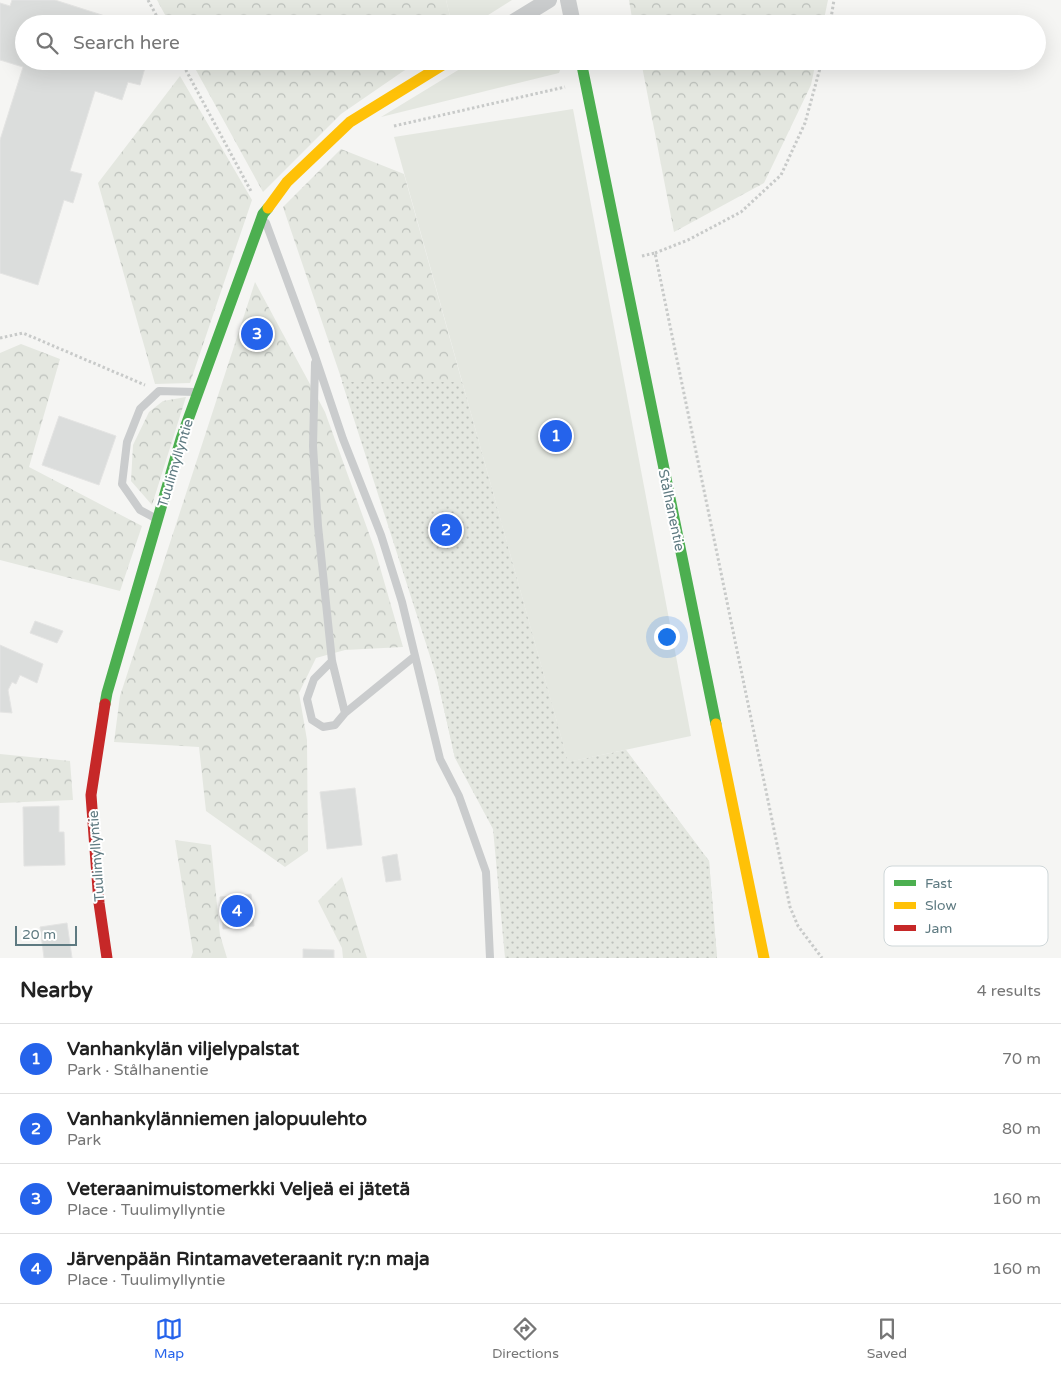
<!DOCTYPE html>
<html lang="en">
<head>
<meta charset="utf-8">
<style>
  :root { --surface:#fff; --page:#f6f6f6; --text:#222; --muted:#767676; --line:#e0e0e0; --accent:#2563eb }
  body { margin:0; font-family:"Varela Round",sans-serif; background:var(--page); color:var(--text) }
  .scale { position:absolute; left:15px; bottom:12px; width:62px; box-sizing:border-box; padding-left:5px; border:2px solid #5e7a81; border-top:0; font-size:14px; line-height:18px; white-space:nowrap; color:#5e7a81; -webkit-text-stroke:4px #fff; paint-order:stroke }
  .you { position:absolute; left:666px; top:636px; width:18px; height:18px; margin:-12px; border:4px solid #fff; border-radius:50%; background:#1a73e8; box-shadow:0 0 0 8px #1a73e833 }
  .badge { display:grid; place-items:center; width:32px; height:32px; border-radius:50%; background:var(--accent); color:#fff; font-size:16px; font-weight:700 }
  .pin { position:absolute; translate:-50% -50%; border:2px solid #fff; box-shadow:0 1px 5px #0006 }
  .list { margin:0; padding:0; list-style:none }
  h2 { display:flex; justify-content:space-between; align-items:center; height:65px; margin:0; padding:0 20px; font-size:21px }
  h2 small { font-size:16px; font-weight:400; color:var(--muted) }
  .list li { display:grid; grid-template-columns:32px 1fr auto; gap:15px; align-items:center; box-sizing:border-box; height:70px; padding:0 20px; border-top:1px solid var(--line) }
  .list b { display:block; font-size:19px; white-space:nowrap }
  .list p { margin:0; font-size:16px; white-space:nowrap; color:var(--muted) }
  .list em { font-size:16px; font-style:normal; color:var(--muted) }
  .icon { flex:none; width:28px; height:28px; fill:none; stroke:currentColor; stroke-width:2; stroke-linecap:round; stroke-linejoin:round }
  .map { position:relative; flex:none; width:1061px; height:958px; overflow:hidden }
  .search { position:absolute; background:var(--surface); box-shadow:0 5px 20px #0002; left:15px; right:15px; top:15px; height:55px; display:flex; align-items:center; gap:12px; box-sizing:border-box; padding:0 18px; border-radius:28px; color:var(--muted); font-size:19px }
  .sheet { height:345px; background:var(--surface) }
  nav { display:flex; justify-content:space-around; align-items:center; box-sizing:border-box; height:70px; border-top:1px solid var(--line); background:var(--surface); font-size:14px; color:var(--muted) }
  nav a { display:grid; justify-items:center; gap:2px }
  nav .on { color:var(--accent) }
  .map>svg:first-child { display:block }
  .green { fill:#e4e7e0 }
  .forest { fill:url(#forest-crowns) }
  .park { fill:url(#park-dots) }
  .building { fill:#dbdddc; stroke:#e4e4e3 }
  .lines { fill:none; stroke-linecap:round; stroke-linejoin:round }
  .path { stroke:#c8cac9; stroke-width:3; stroke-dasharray:2.5 2.5; stroke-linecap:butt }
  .lane { stroke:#cacccd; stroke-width:8 }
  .street { stroke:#cacccd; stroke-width:16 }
  .fast { stroke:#4caf50; stroke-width:11 }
  .slow { stroke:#ffc107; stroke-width:11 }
  .jam { stroke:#c62828; stroke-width:11 }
  .labels { text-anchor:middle; stroke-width:4; stroke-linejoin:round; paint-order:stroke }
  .street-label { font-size:14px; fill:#5e7a81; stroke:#fff }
  .key { fill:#fff; stroke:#cfd7d9; stroke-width:1 }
  .key-label { font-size:14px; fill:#5e7a81 }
</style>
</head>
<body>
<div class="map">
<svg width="1061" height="958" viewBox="0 0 1061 958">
  <defs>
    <pattern id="forest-crowns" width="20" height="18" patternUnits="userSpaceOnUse" patternTransform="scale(1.25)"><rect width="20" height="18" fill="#e4e7e0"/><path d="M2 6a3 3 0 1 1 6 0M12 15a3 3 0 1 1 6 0" fill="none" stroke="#bcc0bb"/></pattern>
    <pattern id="park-dots" width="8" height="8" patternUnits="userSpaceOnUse" patternTransform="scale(1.25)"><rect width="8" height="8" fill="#e4e7e0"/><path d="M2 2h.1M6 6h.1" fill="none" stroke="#bcc0bb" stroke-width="1.8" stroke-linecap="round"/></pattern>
  </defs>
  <rect width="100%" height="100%" fill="#f5f5f3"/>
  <path class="green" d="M 446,0 L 512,0 L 474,24 L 452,24 Z
    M 473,61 L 563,61 L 559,73 L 381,117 Z
    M 573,109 L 691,736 L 568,762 L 394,137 Z"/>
  <path class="forest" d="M 157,0 L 446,0 L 452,24 L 170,24 Z
    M 629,0 L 828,0 L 823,24 L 633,24 Z
    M 191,61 L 418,61 L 341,114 L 263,192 Z
    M 641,61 L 816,61 L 811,85 L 764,183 L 674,232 Z
    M 180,76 L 252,200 L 190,383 L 155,384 L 98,183 Z
    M 341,149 L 404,174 L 568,762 L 626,750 L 709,861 L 717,958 L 542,863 L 455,758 L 437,678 L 406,569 L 283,207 Z
    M 255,282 L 325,412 L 375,550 L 403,647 L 345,650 L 316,658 L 299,693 L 307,740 L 308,851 L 285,867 L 206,811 L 199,747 L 114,742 L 120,696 Z
    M 21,344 L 60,359 L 29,467 L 142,526 L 120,591 L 0,560 L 0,353 Z
    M 186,397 L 152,505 L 131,481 L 133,445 L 149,412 L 163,401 Z
    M 0,754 L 70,761 L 73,800 L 0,803 Z
    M 175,840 L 211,845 L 220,935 L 227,958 L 191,958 L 193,952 Z
    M 342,877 L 367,958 L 343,958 L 342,948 L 318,901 Z"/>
  <path class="park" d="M 342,382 L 462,382 L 568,762 L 626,750 L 709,861 L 717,958 L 505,958 L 493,829 L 455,758 L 437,678 Z"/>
  <path class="building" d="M 12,0 L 55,0 L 130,24 L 24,24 L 24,61 L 147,61 L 140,85 L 128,82 L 122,100 L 95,91 L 70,171 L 82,174 L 73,203 L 64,200 L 38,285 L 0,273 L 0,140 L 23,67 L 0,60 L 0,3 L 10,6 Z
    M 59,416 L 116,436 L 99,485 L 42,465 Z
    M 35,621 L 63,631 L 57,643 L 30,633 Z
    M 0,645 L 43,664 L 37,683 L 20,675 L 16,684 L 12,682 L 8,690 L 12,713 L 0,712 Z
    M 355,788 L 362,845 L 327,849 L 320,792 Z
    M 59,806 L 59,832 L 64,832 L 65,865 L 24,866 L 23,807 Z
    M 397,854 L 401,880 L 386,882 L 382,857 Z
    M 251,894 L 254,926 L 223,929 L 220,897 Z
    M 67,923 L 72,958 L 44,958 L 40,927 Z
    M 303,949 L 334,950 L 334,958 L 303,958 Z"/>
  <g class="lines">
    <path class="path" d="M 148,0 L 161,24
      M 830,24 L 834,0
      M 181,61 L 252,193
      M 394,126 L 565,87
      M 655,253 L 688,240 L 741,212 L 781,175 L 805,123 L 822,61
      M 642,256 L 655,253 L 790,907 L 798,926 L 822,958
      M 0,338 L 23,333 L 145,385"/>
    <path class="lane" d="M 266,223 L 315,356 L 343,439 L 381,535 L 402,602 L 440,759 L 459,796 L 486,872 L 490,958
      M 315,363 L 313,446 L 318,526 L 332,661 L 345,713 L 415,656
      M 155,518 L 140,510 L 122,484 L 127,442 L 140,409 L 159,391 L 195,392
      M 332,661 L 314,679 L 307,699 L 312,720 L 323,727 L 335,725 L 345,713"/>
    <path class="street" d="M 568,0 L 573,24
      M 510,24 L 549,0"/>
    <path class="fast" d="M 581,61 L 716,724
      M 105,704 L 107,693 L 181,439 L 263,214 L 268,208"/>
    <path class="slow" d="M 268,208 L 287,182 L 350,122 L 449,61
      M 716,724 L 764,958"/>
    <path class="jam" d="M 105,704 L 91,795 L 99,903 L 107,958"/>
  </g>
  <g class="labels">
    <g class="street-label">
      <text transform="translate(175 463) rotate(-73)" y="5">Tuulimyllyntie</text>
      <text transform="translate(672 510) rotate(78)" y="5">Stålhanentie</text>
      <text transform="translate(96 856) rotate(-94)" y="5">Tuulimyllyntie</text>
    </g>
  </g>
  <rect x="884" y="866" width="164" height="80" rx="8" class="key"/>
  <rect x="894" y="880" width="22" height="6" fill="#4caf50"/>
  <rect x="894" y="902" width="22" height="7" fill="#ffc107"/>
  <rect x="894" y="925" width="22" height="6" fill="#c62828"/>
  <g class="key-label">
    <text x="925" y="888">Fast</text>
    <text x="925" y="910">Slow</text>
    <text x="925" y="933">Jam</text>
  </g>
</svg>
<div class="scale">20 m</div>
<div class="you"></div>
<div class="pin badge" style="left:556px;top:436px">1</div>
<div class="pin badge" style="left:446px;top:530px">2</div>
<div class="pin badge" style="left:257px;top:334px">3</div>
<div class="pin badge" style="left:237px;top:911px">4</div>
<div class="search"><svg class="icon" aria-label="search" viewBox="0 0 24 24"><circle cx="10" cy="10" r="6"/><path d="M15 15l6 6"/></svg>Search here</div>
</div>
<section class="sheet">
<h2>Nearby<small>4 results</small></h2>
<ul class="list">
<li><span class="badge">1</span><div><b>Vanhankylän viljelypalstat</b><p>Park · Stålhanentie</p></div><em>70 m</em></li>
<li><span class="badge">2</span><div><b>Vanhankylänniemen jalopuulehto</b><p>Park</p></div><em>80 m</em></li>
<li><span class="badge">3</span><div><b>Veteraanimuistomerkki Veljeä ei jätetä</b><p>Place · Tuulimyllyntie</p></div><em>160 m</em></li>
<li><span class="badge">4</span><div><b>Järvenpään Rintamaveteraanit ry:n maja</b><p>Place · Tuulimyllyntie</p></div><em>160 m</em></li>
</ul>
</section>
<nav>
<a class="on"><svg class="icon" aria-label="map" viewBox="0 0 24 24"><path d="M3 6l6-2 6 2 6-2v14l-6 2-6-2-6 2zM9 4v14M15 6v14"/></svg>Map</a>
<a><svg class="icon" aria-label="directions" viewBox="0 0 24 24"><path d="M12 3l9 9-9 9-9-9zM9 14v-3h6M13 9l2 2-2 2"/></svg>Directions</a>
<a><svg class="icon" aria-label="saved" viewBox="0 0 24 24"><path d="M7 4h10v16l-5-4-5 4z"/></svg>Saved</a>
</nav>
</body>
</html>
